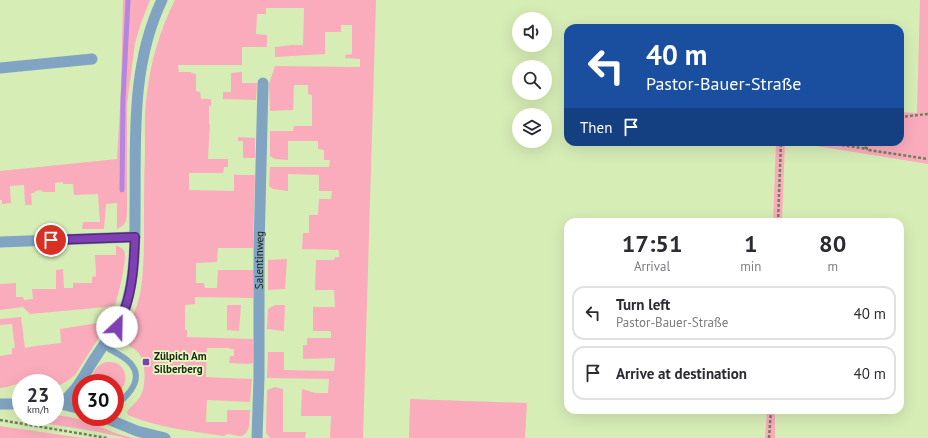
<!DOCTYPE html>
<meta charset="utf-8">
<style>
body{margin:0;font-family:"PT Sans",sans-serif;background:#f2f2f3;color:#2b2b33;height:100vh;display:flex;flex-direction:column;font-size:15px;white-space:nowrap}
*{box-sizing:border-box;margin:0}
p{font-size:13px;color:#7c7c81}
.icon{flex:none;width:22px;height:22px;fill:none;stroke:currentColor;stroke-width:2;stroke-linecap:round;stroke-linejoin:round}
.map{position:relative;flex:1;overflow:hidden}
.panel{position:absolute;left:564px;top:218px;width:340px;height:196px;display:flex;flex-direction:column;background:#fff;border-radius:12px;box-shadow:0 4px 16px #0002}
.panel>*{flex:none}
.top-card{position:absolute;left:564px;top:24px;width:340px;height:122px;border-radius:12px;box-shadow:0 4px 16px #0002;background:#1a4fa0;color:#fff;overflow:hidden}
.fabs{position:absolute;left:512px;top:12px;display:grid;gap:8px}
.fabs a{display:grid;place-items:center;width:40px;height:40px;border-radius:50%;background:#fff;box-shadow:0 4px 16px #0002;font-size:20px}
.speed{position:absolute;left:12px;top:374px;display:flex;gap:8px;font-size:20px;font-weight:700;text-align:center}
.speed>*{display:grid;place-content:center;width:52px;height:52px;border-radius:50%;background:#fff;box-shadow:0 4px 16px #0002;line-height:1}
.speed small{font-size:10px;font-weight:400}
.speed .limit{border:6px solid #d22;background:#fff;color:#111}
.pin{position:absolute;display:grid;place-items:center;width:34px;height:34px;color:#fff;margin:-17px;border:2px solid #fff;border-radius:50%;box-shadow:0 1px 4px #0007}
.me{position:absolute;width:44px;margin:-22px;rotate:24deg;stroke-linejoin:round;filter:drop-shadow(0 0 3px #0008)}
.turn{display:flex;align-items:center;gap:14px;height:84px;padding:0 16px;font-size:18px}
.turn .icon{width:52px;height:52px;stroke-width:2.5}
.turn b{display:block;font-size:28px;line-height:34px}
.then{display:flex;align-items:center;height:38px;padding:0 16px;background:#0003;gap:8px;font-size:15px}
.eta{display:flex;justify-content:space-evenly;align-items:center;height:68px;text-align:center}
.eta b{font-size:24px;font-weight:700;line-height:28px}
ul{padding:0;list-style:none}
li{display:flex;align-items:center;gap:12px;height:54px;margin:0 8px 6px;padding:0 8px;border:2px solid #e1e1e2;border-radius:12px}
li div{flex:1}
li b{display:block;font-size:15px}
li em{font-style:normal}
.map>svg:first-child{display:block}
.green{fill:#faacbc}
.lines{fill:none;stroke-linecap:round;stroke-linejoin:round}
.stream{stroke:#b387e0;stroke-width:5}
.path{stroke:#72805c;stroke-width:2.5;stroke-dasharray:3 2;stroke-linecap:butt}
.service{stroke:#81a4c3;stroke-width:6}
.minor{stroke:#81a4c3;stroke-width:11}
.tertiary{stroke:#81a4c3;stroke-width:11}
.route-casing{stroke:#532a76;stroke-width:10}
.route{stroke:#8040b5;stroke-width:7}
.poi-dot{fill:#8040b5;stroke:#e4fac3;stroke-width:1.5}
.labels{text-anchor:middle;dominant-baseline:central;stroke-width:3.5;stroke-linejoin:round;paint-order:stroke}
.street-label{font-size:11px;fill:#1e2611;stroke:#e4fac3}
.poi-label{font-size:11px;font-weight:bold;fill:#1e2611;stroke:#e4fac3;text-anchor:start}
</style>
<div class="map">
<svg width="928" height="438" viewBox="0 0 928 438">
<rect width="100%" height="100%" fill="#d7edb6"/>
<path class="green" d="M123,0H150L141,23L135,43L127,104V214C126,223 125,225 117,229V203L106,204L104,229H82L83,222H100L98,194L74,195L73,184H63V182L55,183V192H43L41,190L36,191L34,193H31L32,205H25L24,185L10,186L11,203L2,204V200H0V171L117,159L121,90Z
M175,0H376L363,438H330L331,416H301L302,389L315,393H328L329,379L267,378L268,352H284V370L334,371L335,358L303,359V345H307V338H331V331H313V307H335L334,290H315L316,260H334L335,257H339V250L302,249L303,233H309V215H318L319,199H331L332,191H319V175L288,174V191L273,189L269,186L270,167H329L330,160H324V150L318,149V141H288V160L275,159L270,156V131H293L294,126H312V95L308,94V85H294L293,110L270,111L269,84L275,66L360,67V59L345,58L346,55L352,54V25H341V32H325V54L275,57V47L292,45H303L304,8H266V14H257L256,34L267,35V47H242V65H178L179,72H191V73L196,74V91L200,92L201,99H211V106H209V124H210L209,140L208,159H228V167H224L223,173H189V190L234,191V174L238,175H255L253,248H218L217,262L196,263V283H204L205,288H217L218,270H254L253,298L195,297V304L185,305V330H187V337L253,339V363L248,364L229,363L230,356H234V349H230L229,348H207L206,377L252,379L250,402L207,400L206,422H227V410H250C249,418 252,435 240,436C236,436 231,434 227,434L224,436C191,431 158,428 128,415L127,412C131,406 137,402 141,395C146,385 146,365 140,355C136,349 128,345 122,342C129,327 136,311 140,294C144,274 144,247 144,227C144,203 144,178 145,154C145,133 144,113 147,93C151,60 160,30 175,0Z
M920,0H928V164L792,142H900V112L917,113Z
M242,72V83H257L256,100L223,99V92H231V73Z
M238,137L255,138V158H243V141H238Z
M776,142H785L782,222H773Z
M116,245C119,247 123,248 124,251C128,257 118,297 115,305L106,307L30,314L23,307L0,310V284L16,283V297H23L24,300L33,299L32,289H56V270L63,269L64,288H73V283H92V277L96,276L95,255H116Z
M287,259L285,289L268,290V260Z
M227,305H241L239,331L227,330Z
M275,305H285L284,331L267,329L268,309Z
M21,317L25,348L35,346L61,343L60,329L98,323L105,328L75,375L67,381L55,388V383H21V393H16L17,384L7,387L0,388V356L12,354V348H15L12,324L0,325V319Z
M106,362C110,362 114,362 118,364C126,369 128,381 122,388C121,390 117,392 115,394V383H91C92,373 96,365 106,362Z
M275,387L283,389V432H306L305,438H270L266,433L267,390Z
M410,399L527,403L525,438H409Z
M767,410H775V438H765Z
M20,415L21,417H55V415L70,417L87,421L115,433L133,438H125L99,432L18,419Z
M0,426L6,427L83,438H0Z"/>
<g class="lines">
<path class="stream" d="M122,190L123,100L128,0"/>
<path class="path" d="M900,117L928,114
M822,142L868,149
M863,142L865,147L869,150L928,159
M778,222L781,142
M0,420L107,438
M769,438L771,410"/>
<path class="service" d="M103,345C110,350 121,355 127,360C147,377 129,395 115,406"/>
<g class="minor">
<path d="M0,68L92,59"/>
<path d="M0,242L135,237"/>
<path d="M61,404C66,399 71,394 76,388C84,378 89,366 97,355C107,339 119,326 125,308C135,278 135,246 135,215C136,142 130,67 162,0"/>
<path id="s1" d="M257,438L259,377V249L263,83"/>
</g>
<path class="tertiary" d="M0,404H21
M55,404H61L81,409
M103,417L137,431L165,438"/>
</g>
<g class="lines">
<g class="route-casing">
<path id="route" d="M51,240L135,237C134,261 133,286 125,309C123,315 119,321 117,327"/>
</g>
<use href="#route" class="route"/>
</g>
<rect class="poi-dot" x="142" y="358" width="8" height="8" rx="2"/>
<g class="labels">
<g class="street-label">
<text stroke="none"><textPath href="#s1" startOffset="178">Salentinweg</textPath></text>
</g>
<g class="poi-label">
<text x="154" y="356">Zülpich Am<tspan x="154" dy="13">Silberberg</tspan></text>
</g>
</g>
</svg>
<div class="fabs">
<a><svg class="icon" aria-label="sound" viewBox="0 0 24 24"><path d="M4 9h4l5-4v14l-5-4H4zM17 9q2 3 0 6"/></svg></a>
<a><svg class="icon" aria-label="search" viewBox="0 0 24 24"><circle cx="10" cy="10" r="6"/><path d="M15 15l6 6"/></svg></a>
<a><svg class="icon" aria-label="layers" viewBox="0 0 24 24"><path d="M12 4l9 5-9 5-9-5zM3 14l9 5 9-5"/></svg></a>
</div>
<div class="speed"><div>23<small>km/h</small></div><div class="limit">30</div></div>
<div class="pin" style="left:51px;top:240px;background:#d93025"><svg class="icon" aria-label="arrive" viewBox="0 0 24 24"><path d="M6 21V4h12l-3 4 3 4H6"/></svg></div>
<svg class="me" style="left:117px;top:327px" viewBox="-20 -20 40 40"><circle r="19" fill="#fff"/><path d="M0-13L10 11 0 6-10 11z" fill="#8040b5"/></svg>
<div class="top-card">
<div class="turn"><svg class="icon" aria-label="left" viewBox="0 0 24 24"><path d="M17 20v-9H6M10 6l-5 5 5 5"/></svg><div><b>40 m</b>Pastor-Bauer-Straße</div></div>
<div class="then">Then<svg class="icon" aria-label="arrive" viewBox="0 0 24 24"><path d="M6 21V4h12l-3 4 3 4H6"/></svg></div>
</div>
<section class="panel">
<div class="eta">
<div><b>17:51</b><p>Arrival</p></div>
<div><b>1</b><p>min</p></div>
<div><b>80</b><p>m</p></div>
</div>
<ul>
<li><svg class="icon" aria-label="left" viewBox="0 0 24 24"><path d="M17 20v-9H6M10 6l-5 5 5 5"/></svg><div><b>Turn left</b><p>Pastor-Bauer-Straße</p></div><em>40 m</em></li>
<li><svg class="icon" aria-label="arrive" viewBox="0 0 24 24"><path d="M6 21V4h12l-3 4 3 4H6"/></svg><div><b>Arrive at destination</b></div><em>40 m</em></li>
</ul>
</section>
</div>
